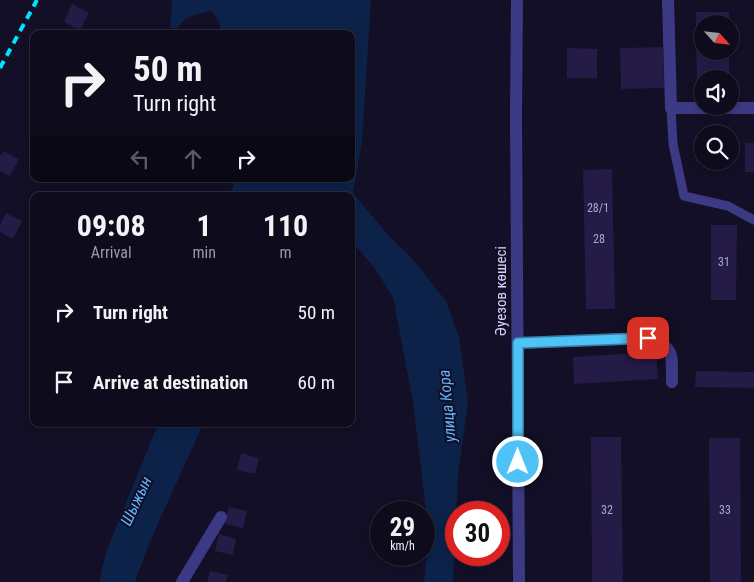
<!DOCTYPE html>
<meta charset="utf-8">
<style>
body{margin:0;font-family:"Roboto Condensed",sans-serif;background:#1c1929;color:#f1f3f6;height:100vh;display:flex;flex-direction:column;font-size:19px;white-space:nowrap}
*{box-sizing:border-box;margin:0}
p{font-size:16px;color:#9b9ba3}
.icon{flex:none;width:28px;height:28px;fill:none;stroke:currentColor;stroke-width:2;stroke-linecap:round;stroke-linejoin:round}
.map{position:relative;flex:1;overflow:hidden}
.sheet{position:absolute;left:30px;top:192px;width:325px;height:235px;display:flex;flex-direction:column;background:#0e0b1c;border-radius:10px;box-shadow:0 2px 8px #0003,0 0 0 1px #2e2b3b}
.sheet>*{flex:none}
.top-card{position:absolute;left:30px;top:30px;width:325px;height:152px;border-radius:10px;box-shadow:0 2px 8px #0003,0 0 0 1px #2e2b3b;background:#0e0b1c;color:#f1f3f6;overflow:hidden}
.needle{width:32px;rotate:117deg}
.fabs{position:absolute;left:694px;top:15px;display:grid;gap:10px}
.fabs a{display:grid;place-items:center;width:45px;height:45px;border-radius:50%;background:#0e0b1c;box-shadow:0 2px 8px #0003,0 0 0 1px #2e2b3b;font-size:25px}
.speed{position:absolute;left:370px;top:501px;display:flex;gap:10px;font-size:25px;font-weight:700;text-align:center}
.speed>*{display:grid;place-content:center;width:65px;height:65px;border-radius:50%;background:#0e0b1c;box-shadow:0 2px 8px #0003,0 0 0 1px #2e2b3b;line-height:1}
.speed small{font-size:12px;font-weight:400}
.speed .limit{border:8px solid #d22;background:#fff;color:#111}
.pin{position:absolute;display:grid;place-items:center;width:42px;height:42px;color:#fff;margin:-21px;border-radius:10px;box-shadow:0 2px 8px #0006}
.me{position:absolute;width:55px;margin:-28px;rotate:0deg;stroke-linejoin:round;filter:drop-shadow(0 0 4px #0008)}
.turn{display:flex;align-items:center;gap:18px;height:105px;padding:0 20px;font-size:22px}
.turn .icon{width:65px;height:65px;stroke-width:2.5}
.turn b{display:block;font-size:35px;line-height:42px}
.lanes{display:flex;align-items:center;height:48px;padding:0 20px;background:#0003;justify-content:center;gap:25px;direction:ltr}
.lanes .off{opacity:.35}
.eta{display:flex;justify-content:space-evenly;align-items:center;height:85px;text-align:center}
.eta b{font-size:30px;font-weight:700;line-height:35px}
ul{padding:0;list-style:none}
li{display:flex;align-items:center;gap:15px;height:70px;padding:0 20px}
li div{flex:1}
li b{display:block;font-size:19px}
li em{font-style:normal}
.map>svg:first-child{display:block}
.water{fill:#0c2248}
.building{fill:#241b47}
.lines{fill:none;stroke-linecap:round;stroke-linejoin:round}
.lane{stroke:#3d3a85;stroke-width:9}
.street{stroke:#3d3a85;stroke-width:12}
.rail{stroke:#00e5ff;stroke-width:4;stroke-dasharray:8 6;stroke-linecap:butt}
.route-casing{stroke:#337fa1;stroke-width:12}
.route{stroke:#4fc3f7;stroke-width:9}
.labels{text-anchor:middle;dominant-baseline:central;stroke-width:4;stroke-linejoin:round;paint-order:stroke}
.number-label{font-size:12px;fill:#aca6d1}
.street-label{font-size:15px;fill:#d9d4ff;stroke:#130f26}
.water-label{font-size:16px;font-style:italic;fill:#62b6ff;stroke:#130f26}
</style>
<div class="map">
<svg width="754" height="582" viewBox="0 0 754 582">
<rect width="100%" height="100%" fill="#130f26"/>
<path class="water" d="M172,0H371L362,143L353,193L388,235L411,257L446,301L459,337L468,402L458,475L453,582H424L429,535L413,402L393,297L373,266L351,241V196H223L232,190L235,179H351V34H221L219,22L211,11C198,14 184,16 178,28H170Z
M158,424H203L148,546L135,582H99L106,552Z"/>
<path class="building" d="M72,4L89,13L80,30L64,22Z
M696,12H729V24H702V51H729V79H702V88H697Z
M663,47L664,88L621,89L620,48Z
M567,48L597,49V78H567Z
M745,143H754V172H745Z
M3,151L19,159L10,176L0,171V156Z
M612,169L615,309H586L583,170Z
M6,213L22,221L13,239L0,232V225Z
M711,225H737L736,300H711Z
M656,352L658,379L574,384L573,357Z
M696,371L754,372V388L695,387Z
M591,437H621L623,582H592Z
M709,438H740L741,582H710Z
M241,453L259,458L255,474L237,470Z
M229,507L247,511L243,528L225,524Z
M219,534L236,539L233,555L215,551Z
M210,571L228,575L226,582H207Z"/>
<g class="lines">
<path class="lane" d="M671,108L673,144L684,196L728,206L754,220"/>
<path class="street" d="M517,0L516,115L519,582
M668,0L671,108H754
M518,343L648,338C677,349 671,354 672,382
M182,582L221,517"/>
<path class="rail" d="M0,68L37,0"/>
</g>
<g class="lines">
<g class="route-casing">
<path id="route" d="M518,462V343L648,338"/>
</g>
<use href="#route" class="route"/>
</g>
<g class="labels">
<g class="number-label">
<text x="598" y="208">28/1</text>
<text x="599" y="239">28</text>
<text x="724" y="262">31</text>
<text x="607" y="510">32</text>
<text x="725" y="510">33</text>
</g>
<g class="street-label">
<text transform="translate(501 291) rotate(-90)">Әуезов көшесі</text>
</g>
<g class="water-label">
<text transform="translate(447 406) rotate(-95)">улица Кора</text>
<text transform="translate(136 501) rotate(-65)">Шыжын</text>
</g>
</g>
</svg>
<div class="fabs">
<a><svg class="needle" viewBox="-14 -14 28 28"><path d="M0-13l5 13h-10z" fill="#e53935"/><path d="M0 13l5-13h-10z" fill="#9b9ba3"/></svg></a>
<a><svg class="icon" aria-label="sound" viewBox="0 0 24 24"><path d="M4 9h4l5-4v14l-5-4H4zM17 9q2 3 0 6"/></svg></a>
<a><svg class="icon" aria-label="search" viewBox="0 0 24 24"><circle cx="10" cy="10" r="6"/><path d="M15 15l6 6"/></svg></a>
</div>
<div class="speed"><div>29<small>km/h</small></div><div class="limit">30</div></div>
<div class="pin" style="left:648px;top:338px;background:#d93025"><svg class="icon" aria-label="arrive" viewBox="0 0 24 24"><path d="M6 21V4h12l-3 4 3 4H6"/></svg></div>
<svg class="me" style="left:518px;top:462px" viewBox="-20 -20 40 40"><circle r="17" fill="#4fc3f7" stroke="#fff" stroke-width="3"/><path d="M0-11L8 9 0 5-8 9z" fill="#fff"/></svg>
<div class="top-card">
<div class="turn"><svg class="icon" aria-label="right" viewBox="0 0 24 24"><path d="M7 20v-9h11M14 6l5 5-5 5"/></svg><div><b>50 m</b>Turn right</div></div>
<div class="lanes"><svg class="icon off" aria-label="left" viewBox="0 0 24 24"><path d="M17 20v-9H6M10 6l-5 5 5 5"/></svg><svg class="icon off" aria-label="ahead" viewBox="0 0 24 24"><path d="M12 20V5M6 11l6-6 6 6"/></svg><svg class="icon" aria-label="right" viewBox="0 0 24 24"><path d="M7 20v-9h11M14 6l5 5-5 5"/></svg></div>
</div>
<section class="sheet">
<div class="eta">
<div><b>09:08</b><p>Arrival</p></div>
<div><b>1</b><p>min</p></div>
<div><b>110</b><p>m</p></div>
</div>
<ul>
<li><svg class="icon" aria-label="right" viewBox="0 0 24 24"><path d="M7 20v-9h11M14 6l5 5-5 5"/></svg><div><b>Turn right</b></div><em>50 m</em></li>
<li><svg class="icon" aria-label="arrive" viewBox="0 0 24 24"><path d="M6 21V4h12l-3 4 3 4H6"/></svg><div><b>Arrive at destination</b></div><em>60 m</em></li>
</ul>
</section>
</div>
